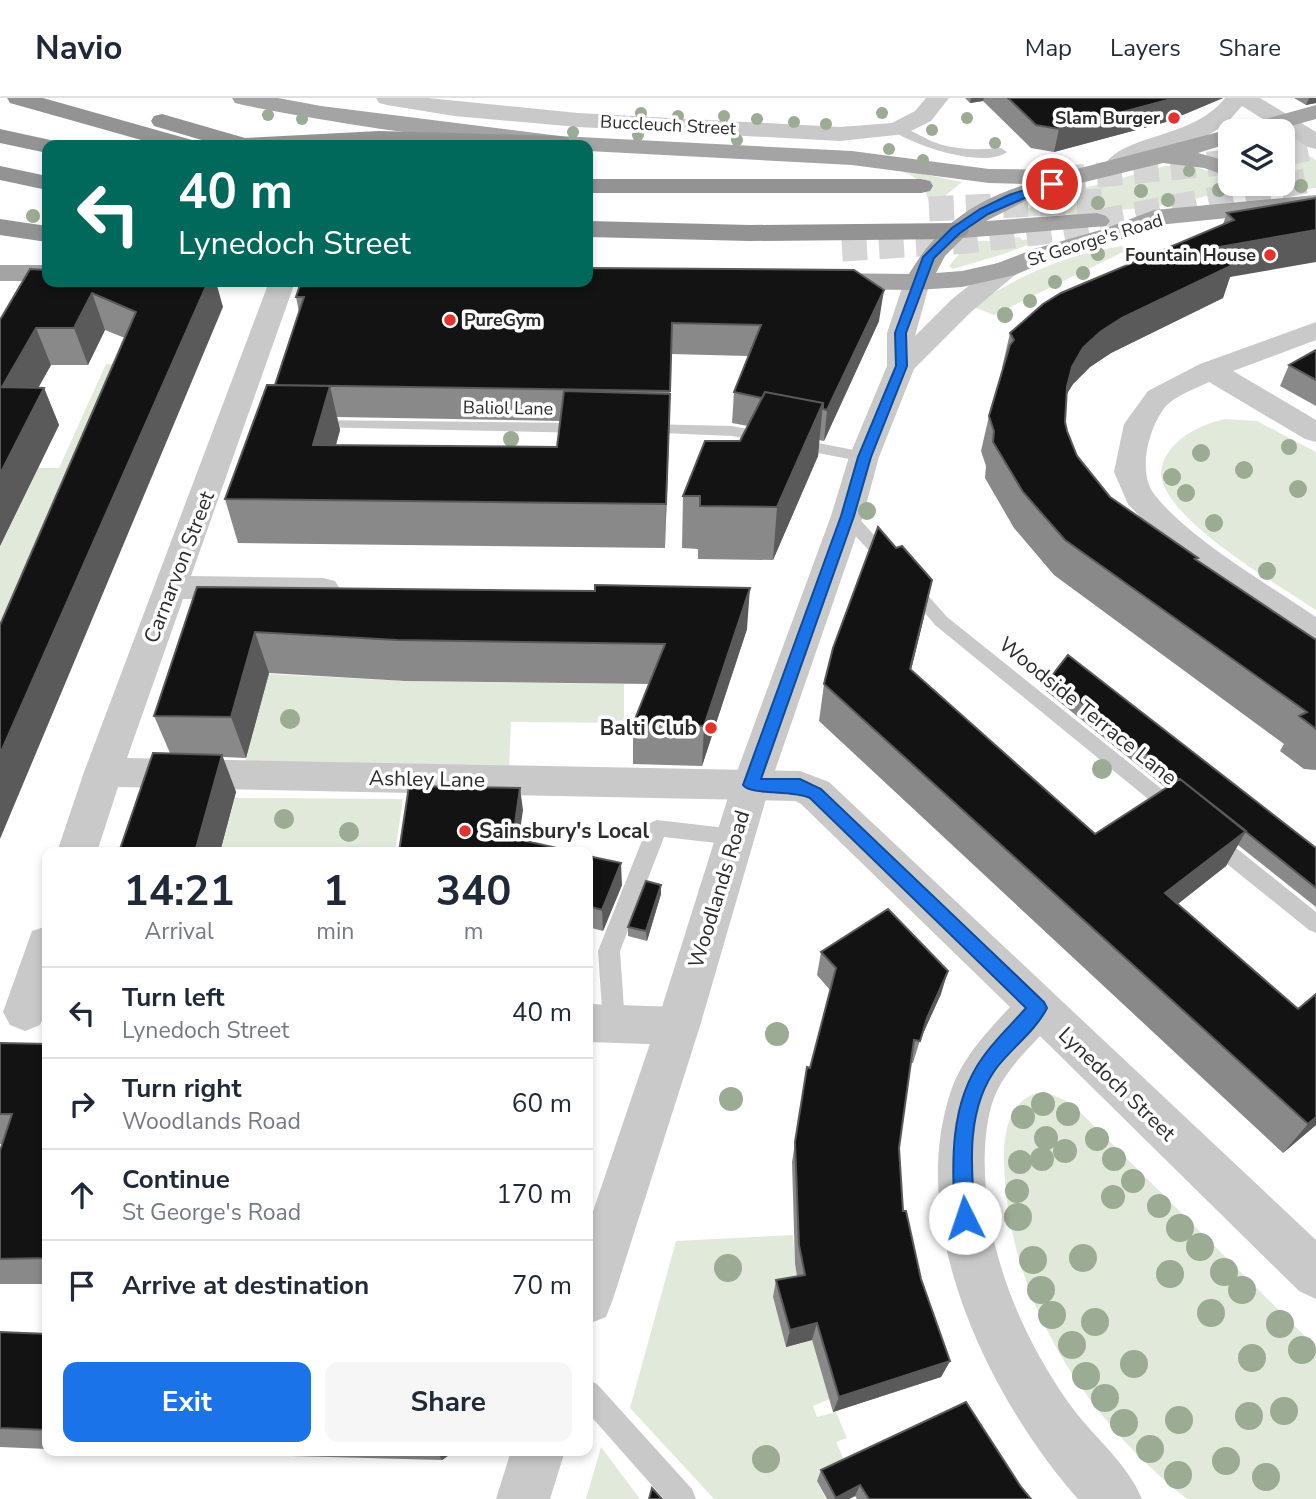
<!DOCTYPE html>
<style>
body{margin:0;font-family:"Nunito Sans",sans-serif;background:#f6f6f7;color:#1f2937;height:100vh;display:flex;flex-direction:column;font-size:26px;white-space:nowrap}
*{box-sizing:border-box;margin:0}
p{font-size:23px;color:#747a83}
.icon{flex:none;width:38px;height:38px;fill:none;stroke:currentColor;stroke-width:2;stroke-linecap:round;stroke-linejoin:round}
.map{position:relative;flex:1;overflow:hidden}
.side{position:absolute;left:42px;top:749px;width:551px;height:609px;display:flex;flex-direction:column;background:#fff;border-radius:14px;box-shadow:0 4px 10px #0003}
.side>*{flex:none}
.guide{position:absolute;left:42px;top:42px;width:551px;height:147px;border-radius:14px;box-shadow:0 4px 10px #0003;background:#00695c;color:#fff;overflow:hidden}
.tools{position:absolute;left:1218px;top:21px;display:grid;gap:14px}
.tools a{display:grid;place-items:center;width:77px;height:77px;border-radius:14px;background:#fff;box-shadow:0 4px 10px #0003;font-size:35px}
.pin{position:absolute;display:grid;place-items:center;width:60px;height:60px;color:#fff;margin:-30px;border:4px solid #fff;border-radius:50%;box-shadow:0 2px 7px #0007}
.me{position:absolute;width:77px;margin:-38px;rotate:356deg;stroke-linejoin:round;filter:drop-shadow(0 0 5px #0008)}
.turn{display:flex;align-items:center;gap:24px;height:147px;padding:0 21px;font-size:32px}
.turn .icon{width:91px;height:91px;stroke-width:2.5}
.turn b{display:block;font-size:49px;line-height:60px}
.eta{display:flex;justify-content:space-evenly;align-items:center;height:119px;text-align:center}
.eta b{font-size:42px;font-weight:700;line-height:49px}
.action{display:flex;gap:14px;margin-top:auto;padding:14px 21px}
.action a{flex:1;height:80px;border-radius:14px;background:#1a73e8;color:#fff;font-size:28px;font-weight:700;line-height:80px;text-align:center}
.action a+a{background:#f6f6f7;color:#1f2937}
ul{padding:0;list-style:none}
li{display:flex;align-items:center;gap:21px;height:91px;padding:0 21px;border-top:2px solid #e0e1e3}
li div{flex:1}
li b{display:block;font-size:26px}
li em{font-style:normal}
header{display:flex;align-items:center;gap:42px;box-sizing:border-box;height:98px;padding:0 35px;background:#fff;border-bottom:2px solid #e0e1e3}
header strong{font-size:33px}
nav{display:flex;gap:38px;margin-inline-start:auto;font-size:24px}
.map>svg:first-child{display:block}
.green{fill:#e1eada}
.lines{fill:none;stroke-linecap:round;stroke-linejoin:round}
.motorway-tunnel{stroke:#d5d5d5;stroke-width:25;stroke-dasharray:25 12;stroke-linecap:butt}
.service{fill:#c9c9c9;fill-rule:evenodd}
.minor{fill:#c9c9c9;fill-rule:evenodd}
.tertiary{fill:#c9c9c9;fill-rule:evenodd}
.primary{fill:#a4a4a4;fill-rule:evenodd}
.motorway{fill:#939393;fill-rule:evenodd}
.tree{fill:#9cab93}
.wall{fill:#898989;fill-rule:evenodd}
.shaded-wall{fill:#5a5a5a}
.building{fill:#131313;stroke:#5a5a5a;stroke-width:2}
.route{fill:#1a73e8;stroke:#114b97;stroke-width:2}
.poi-dot{fill:#e4322e;stroke:#fff;stroke-width:2.5}
.labels{text-anchor:middle;dominant-baseline:central;stroke-width:7;stroke-linejoin:round;paint-order:stroke}
.far-poi-label{font-size:18px;font-weight:bold;fill:#2c2c2c;stroke:#fff;text-anchor:end}
.far-street-label{font-size:18px;fill:#2c2c2c;stroke:#fff}
.street-label{font-size:21px;fill:#2c2c2c;stroke:#fff}
.poi-label{font-size:21px;font-weight:bold;fill:#2c2c2c;stroke:#fff;text-anchor:end}
</style>
<header>
<strong>Navio</strong>
<nav><a>Map</a><a>Layers</a><a>Share</a></nav>
</header>
<div class="map">
<svg width="1316" height="1401" viewBox="0 0 1316 1401">
<rect width="100%" height="100%" fill="#fff"/>
<path class="green" d="M1283,42L1316,62V90L1260,96L1255,94V86H1283Z
M1165,68C1185,67 1206,68 1221,81L1223,89C1207,110 1054,117 1020,119L1017,115L1063,96Z
M904,72L962,84L933,108L930,107C925,91 921,80 903,74Z
M1032,138L1042,141L1007,155L953,171L949,168L970,143H1002L1001,141L1020,139L1022,142L1033,141Z
M1122,148L1127,152L994,217L973,209C1018,177 1068,156 1122,148Z
M106,266H142L0,589V449L38,370H59Z
M1225,321L1257,323L1316,354V512C1277,486 1174,427 1162,382C1159,372 1164,360 1170,352C1183,335 1204,326 1225,321Z
M268,576L405,583L624,586V625L511,624L509,671L244,668Z
M235,700L403,701L395,754H220Z
M1037,995C1053,995 1066,1001 1078,1012L1316,1249V1401H1187C1083,1318 1006,1198 1004,1061C1004,1035 1008,1004 1037,995Z
M793,1137L795,1166L801,1195L773,1200L786,1248L803,1245L809,1232L830,1301L813,1308L817,1319L836,1314L847,1340L836,1344L847,1368L817,1383L826,1401H714L630,1310L676,1143Z
M601,1349L640,1401H586Z"/>
<g class="lines">
<path class="motorway-tunnel" d="M1283,56L1316,49
M1060,81L1230,64
M929,111L1102,103
M842,151L968,143L1052,133L1316,81"/>
<path class="service" d="M893,29C907,27 925,42 939,46C959,52 980,52 1001,50L1007,54C983,71 916,48 893,33Z
M315,322L586,325L593,330L586,335L310,329L308,326L310,323Z
M644,326L732,328L864,354L872,359L864,364L732,338L639,334L637,331L639,328Z
M847,413L853,414L895,460L897,464L895,468H883L841,422L839,418Z
M911,483L917,485L947,519L1183,708L1186,713L1183,718L1176,721L1169,718L935,527L903,489Z
M657,722L734,731L741,733L744,739L741,745L734,747L664,739L620,853L625,926L622,933L614,936L606,933L603,926L598,853L647,730L650,725Z
M1213,735L1220,737L1316,814V835L1309,832L1206,749L1203,743L1206,737Z
M588,1282L597,1286L692,1391L696,1401H664L588,1315Z"/>
<path class="minor" d="M376,0H428L578,15L840,29L892,25L915,13L926,0H949L931,23L905,36L840,43L578,29L454,18L387,7L379,5Z
M269,184H295L191,478L323,480L335,483L340,491L335,499L323,502L183,501L127,660L800,673L829,684L1316,1142V1201L1299,1193L1040,938C1024,955 1007,972 997,993C989,1009 986,1031 985,1050C981,1141 1017,1231 1068,1304C1091,1337 1127,1364 1142,1401H1078C990,1301 906,1131 950,996C961,961 986,935 1010,909L801,706L795,703L118,689L97,754H57L84,674Z
M1316,224V242L1233,273L1316,322V344L1305,341L1209,284C1197,290 1177,297 1167,307C1149,327 1137,373 1154,396C1189,441 1268,486 1316,519V548L1304,545L1168,448L1128,406L1114,374L1124,326L1148,293L1200,266Z
M47,828V912L40,927L25,933L10,927L3,914L32,833Z
M588,906L678,909L693,914L700,928L693,942L678,947L588,944Z"/>
<path class="tertiary" d="M1225,0H1260L1316,34V51L1308,49L1242,8L1226,26L1205,39L1151,57L1125,71H1109L1105,66C1127,35 1193,41 1225,0Z
M1006,163L1015,165L1019,171L1015,177L971,214L914,271L879,359L863,418L770,687L700,928L613,1201L606,1219L588,1226V1128L656,928L732,687L831,418L849,359L887,268V235L904,184L908,178L917,176L926,178L930,184L915,238L951,202L997,165Z
M511,1353H565L550,1401H496Z"/>
<path class="primary" d="M232,0H278L321,8L560,38L852,53L989,71L1073,72L1230,31L1237,33L1240,28L1316,7V21L1273,33H1230V45L1198,55L1230,64V79L1204,70L1163,65L1064,89L1029,101L986,123L1097,115L1106,118L1110,123L1106,128L963,140L945,158L936,175L962,173L998,165L1034,151L1104,131L1154,112L1316,97V111L1158,127L1122,141L1052,161L1015,177L962,189L917,192L818,191L809,189L805,183L809,177L818,175L909,176C937,128 974,103 1027,86L989,85L852,67L588,53V47C473,47 356,29 243,7L235,5Z
M0,167H47V183H0Z"/>
<path class="motorway" d="M7,0H43L192,42L196,47H159L10,5Z
M162,16L245,40L379,33L560,38L568,40L572,45L570,47H219L154,28L151,23L154,18Z
M0,31L55,43L58,47H47V55L0,45Z
M0,68L47,78V92L0,82Z
M588,81H921L930,83L933,88L930,93L921,95H588Z
M0,121L47,128V144L0,137Z
M588,123L750,127L956,125L965,128L969,133L965,138L956,141L750,143L588,139Z"/>
</g>
<g class="tree">
<circle cx="641" cy="15" r="6"/>
<circle cx="882" cy="15" r="6"/>
<circle cx="268" cy="17" r="6"/>
<circle cx="678" cy="18" r="6"/>
<circle cx="724" cy="18" r="6"/>
<circle cx="967" cy="20" r="6"/>
<circle cx="302" cy="21" r="6"/>
<circle cx="757" cy="21" r="6"/>
<circle cx="794" cy="24" r="6"/>
<circle cx="826" cy="26" r="6"/>
<circle cx="932" cy="32" r="6"/>
<circle cx="573" cy="34" r="6"/>
<circle cx="638" cy="37" r="6"/>
<circle cx="737" cy="42" r="6"/>
<circle cx="995" cy="45" r="6"/>
<circle cx="889" cy="51" r="6"/>
<circle cx="923" cy="62" r="6"/>
<circle cx="1189" cy="73" r="6"/>
<circle cx="1301" cy="88" r="7"/>
<circle cx="1219" cy="92" r="7"/>
<circle cx="1141" cy="93" r="7"/>
<circle cx="1168" cy="102" r="7"/>
<circle cx="1098" cy="105" r="7"/>
<circle cx="33" cy="118" r="7"/>
<circle cx="1098" cy="156" r="7"/>
<circle cx="1083" cy="175" r="7"/>
<circle cx="1055" cy="184" r="7"/>
<circle cx="1030" cy="203" r="7"/>
<circle cx="1005" cy="217" r="8"/>
<circle cx="511" cy="341" r="8"/>
<circle cx="1289" cy="349" r="8"/>
<circle cx="1201" cy="355" r="9"/>
<circle cx="1244" cy="372" r="9"/>
<circle cx="1172" cy="379" r="9"/>
<circle cx="1298" cy="391" r="9"/>
<circle cx="1186" cy="395" r="9"/>
<circle cx="867" cy="413" r="9"/>
<circle cx="1214" cy="425" r="9"/>
<circle cx="1267" cy="473" r="9"/>
<circle cx="290" cy="621" r="10"/>
<circle cx="1102" cy="671" r="10"/>
<circle cx="284" cy="721" r="10"/>
<circle cx="349" cy="734" r="10"/>
<circle cx="777" cy="936" r="12"/>
<circle cx="731" cy="1001" r="12"/>
<circle cx="1043" cy="1006" r="12"/>
<circle cx="1068" cy="1016" r="12"/>
<circle cx="1023" cy="1019" r="12"/>
<circle cx="1046" cy="1040" r="12"/>
<circle cx="1097" cy="1041" r="12"/>
<circle cx="1065" cy="1053" r="12"/>
<circle cx="1042" cy="1061" r="12"/>
<circle cx="1114" cy="1061" r="12"/>
<circle cx="1020" cy="1064" r="12"/>
<circle cx="1133" cy="1083" r="12"/>
<circle cx="1017" cy="1093" r="12"/>
<circle cx="1113" cy="1099" r="12"/>
<circle cx="1159" cy="1108" r="12"/>
<circle cx="1018" cy="1119" r="14"/>
<circle cx="1180" cy="1130" r="14"/>
<circle cx="1200" cy="1149" r="14"/>
<circle cx="1083" cy="1160" r="14"/>
<circle cx="1033" cy="1162" r="14"/>
<circle cx="728" cy="1170" r="14"/>
<circle cx="1224" cy="1174" r="14"/>
<circle cx="1170" cy="1176" r="14"/>
<circle cx="1041" cy="1192" r="14"/>
<circle cx="1242" cy="1192" r="14"/>
<circle cx="1211" cy="1215" r="14"/>
<circle cx="1052" cy="1217" r="14"/>
<circle cx="1095" cy="1224" r="14"/>
<circle cx="1280" cy="1226" r="14"/>
<circle cx="1072" cy="1247" r="14"/>
<circle cx="1302" cy="1252" r="14"/>
<circle cx="1252" cy="1260" r="14"/>
<circle cx="1134" cy="1266" r="14"/>
<circle cx="1086" cy="1278" r="14"/>
<circle cx="1105" cy="1300" r="14"/>
<circle cx="1284" cy="1313" r="14"/>
<circle cx="1249" cy="1318" r="14"/>
<circle cx="1179" cy="1322" r="14"/>
<circle cx="1124" cy="1325" r="14"/>
<circle cx="1150" cy="1351" r="14"/>
<circle cx="766" cy="1361" r="14"/>
<circle cx="1226" cy="1363" r="14"/>
<circle cx="1178" cy="1377" r="14"/>
<circle cx="1266" cy="1379" r="14"/>
</g>
<path class="wall" d="M965,0H1223L1166,24L1054,54L1031,50L983,3L970,5Z
M1294,0H1316V5L1306,7Z
M1316,100L1230,179L1223,200L1111,255L1090,269L1073,286L1066,297L1065,324L1067,333L1077,358L1110,399L1198,460L1197,463L1316,542V672L1304,671L1280,653L1284,646L1054,477L1014,430L985,380L986,368L981,353L989,318L1003,271L1002,270L1010,235L1223,126L1227,115Z
M30,171L223,209L125,240L105,232L88,267H51L38,290H44L59,327L0,448V222Z
M296,199L879,223L824,343L819,342L818,358L773,462L698,461V451L682,450L683,398L740,343L748,328L732,325L734,294L748,258L671,256L665,450L238,445L225,401L275,287L299,214ZM337,319L561,323L557,349L336,347L340,332Z
M1316,252V308L1280,288L1289,267Z
M197,489L747,531L702,668L633,666V626L649,586L405,583L269,575L246,660L223,659L236,694L220,754H119L170,655L154,618Z
M924,519L911,572L1095,736L1166,690L1046,593L1050,580L1316,750V809L1238,747L1226,768L1178,806L1298,911L1316,896V1027L1283,1055L819,623L824,586Z
M588,758L622,787L603,833L588,829Z
M661,787V796L647,843L628,838V829Z
M821,854L941,896L920,942L913,965H911L899,1050L903,1113L921,1181L950,1263L941,1279L833,1314L812,1242L786,1249L773,1199L776,1182L797,1178L795,1166L792,1064L807,969L810,970L830,892L817,877Z
M0,945L47,946V1186H0V1053L2,1046H0Z
M0,1234L47,1236V1351L0,1349Z
M96,1353H455L442,1362Z
M821,1372L1021,1389L1031,1401H857L855,1398L849,1401H827L817,1383Z"/>
<path class="shaded-wall" d="M971,0H984L983,3L970,5Z
M1175,0H1223L1166,24L1054,54L1059,31Z
M1309,0H1316V5L1306,7Z
M1316,132V164L1230,179L1223,200L1111,255L1090,269L1073,286L1062,304L1072,269L1083,250L1100,234L1208,151Z
M208,184H216L223,209L0,741V656Z
M884,192L879,223L824,343L827,312Z
M92,195L105,232L88,267L74,230Z
M36,230L51,267L18,326L2,289Z
M330,288L340,332L324,390L313,347Z
M44,290L59,327L0,448V376Z
M670,296L669,339L665,450L666,406Z
M823,305L818,358L773,462L777,409Z
M932,482L924,519L902,608L910,571Z
M750,490L747,531L702,668L704,628Z
M255,534L269,575L246,660L231,619Z
M222,657L236,694L220,754H195Z
M520,690L523,712L517,754L513,740Z
M1246,733L1226,768L1147,830L1165,795Z
M621,765L622,787L603,833L602,812Z
M661,787V796L647,843L646,833Z
M948,873L941,896L920,942L927,920Z
M589,958L592,988L588,999V961Z
M1316,1019V1027L1283,1055L1308,1026Z
M817,1225L812,1242L786,1249L790,1232Z
M950,1263L941,1279L833,1314L839,1299Z
M437,1353H455L442,1362Z
M860,1387L855,1398L849,1401H836Z"/>
<path class="building" d="M1008,0H1175L1059,31L1036,27Z
M1316,100V132L1208,151L1235,166L1122,220L1100,234L1083,250L1072,269L1067,289L1065,324L1067,333L1077,358L1110,399L1198,460L1195,461L1316,542V631L1299,618L1307,614L1065,442L1023,394L993,344L994,333L989,318L1010,247L1014,242L1010,235L1043,206L1061,195L1234,122L1227,115Z
M588,170L854,172L884,192L827,312L823,311V305L765,294L762,300L734,294L761,227L672,225L670,293L275,287L304,199H296L301,184H588Z
M30,171L47,172V184H208L0,656V527L136,214L92,195L74,230H36L2,289L44,290L0,376V222Z
M1316,252V282L1289,267Z
M267,287L330,288L313,347L557,349L564,293L670,296L666,406L225,401Z
M765,294L823,305L777,409L700,408V398H683L705,343H740Z
M878,429L896,450L902,448L932,482L910,571L1095,736L1180,681L1246,733L1165,795L1298,911L1316,896V1019L1308,1026L824,586L833,550Z
M595,487L750,490L704,628L633,626L665,546L397,542L255,534L231,619L154,618L197,489L595,493Z
M1068,557L1316,750V790L1180,681L1179,682L1050,580Z
M153,655L222,657L195,754H119Z
M409,688L520,690L513,740L574,754H399Z
M588,758L621,765L602,812L588,808Z
M646,783L661,787L646,833L628,829Z
M888,811L948,873L927,920L920,943L914,942L899,1050L903,1113H906L921,1181L950,1263L839,1299L817,1225L790,1232L776,1182L805,1177L799,1147L795,1044L807,969L810,970L836,870L821,854Z
M0,945L47,946V1160L0,1161V1053L12,1016H0Z
M0,1234L47,1236V1332L0,1330Z
M966,1304L1021,1389L1031,1401H869L860,1387L836,1400L821,1372Z
M652,1390L662,1401H649Z"/>
<path class="route" d="M1049,84L1057,86L988,116L960,135L934,160L906,235L907,268L871,359L854,418L761,681H800L821,691L1044,904L1047,910C1036,932 1013,949 998,968C965,1010 971,1070 975,1120L972,1127L965,1130L958,1127L955,1120C952,1064 949,1006 983,959C995,942 1012,926 1026,910L810,700C792,691 751,698 743,687L841,418L858,359L896,268L895,235L923,159L952,130L980,111L1009,97Z"/>
<g class="poi-dot">
<circle cx="1174" cy="20" r="7"/>
<circle cx="1270" cy="157" r="7"/>
<circle cx="450" cy="222" r="7"/>
<circle cx="711" cy="630" r="7"/>
<circle cx="465" cy="733" r="7"/>
</g>
<g class="labels">
<g class="far-poi-label">
<text x="1160" y="20">Slam Burger</text>
<text x="1256" y="157">Fountain House</text>
<text x="464" y="222" text-anchor="start">PureGym</text>
</g>
<g class="far-street-label">
<text transform="translate(668 27) rotate(3)">Buccleuch Street</text>
<text transform="translate(1095 142) rotate(-17)">St George's Road</text>
<text transform="translate(508 310) rotate(1)">Baliol Lane</text>
</g>
<g class="street-label">
<text transform="translate(179 469) rotate(-69)">Carnarvon Street</text>
<text transform="translate(1088 613) rotate(39)">Woodside Terrace Lane</text>
<text transform="translate(427 681) rotate(1)">Ashley Lane</text>
<text transform="translate(719 791) rotate(-73)">Woodlands Road</text>
<text transform="translate(1117 986) rotate(44)">Lynedoch Street</text>
</g>
<g class="poi-label">
<text x="697" y="630">Balti Club</text>
<text x="479" y="733" text-anchor="start">Sainsbury's Local</text>
</g>
</g>
</svg>
<div class="tools">
<a><svg class="icon" aria-label="layers" viewBox="0 0 24 24"><path d="M12 4l9 5-9 5-9-5zM3 14l9 5 9-5"/></svg></a>
</div>
<div class="pin" style="left:1052px;top:86px;background:#d93025"><svg class="icon" aria-label="arrive" viewBox="0 0 24 24"><path d="M6 21V4h12l-3 4 3 4H6"/></svg></div>
<svg class="me" style="left:965px;top:1120px" viewBox="-20 -20 40 40"><circle r="19" fill="#fff"/><path d="M0-13L10 11 0 6-10 11z" fill="#1a73e8"/></svg>
<div class="guide">
<div class="turn"><svg class="icon" aria-label="left" viewBox="0 0 24 24"><path d="M17 20v-9H6M10 6l-5 5 5 5"/></svg><div><b>40 m</b>Lynedoch Street</div></div>
</div>
<section class="side">
<div class="eta">
<div><b>14:21</b><p>Arrival</p></div>
<div><b>1</b><p>min</p></div>
<div><b>340</b><p>m</p></div>
</div>
<ul>
<li><svg class="icon" aria-label="left" viewBox="0 0 24 24"><path d="M17 20v-9H6M10 6l-5 5 5 5"/></svg><div><b>Turn left</b><p>Lynedoch Street</p></div><em>40 m</em></li>
<li><svg class="icon" aria-label="right" viewBox="0 0 24 24"><path d="M7 20v-9h11M14 6l5 5-5 5"/></svg><div><b>Turn right</b><p>Woodlands Road</p></div><em>60 m</em></li>
<li><svg class="icon" aria-label="ahead" viewBox="0 0 24 24"><path d="M12 20V5M6 11l6-6 6 6"/></svg><div><b>Continue</b><p>St George's Road</p></div><em>170 m</em></li>
<li><svg class="icon" aria-label="arrive" viewBox="0 0 24 24"><path d="M6 21V4h12l-3 4 3 4H6"/></svg><div><b>Arrive at destination</b></div><em>70 m</em></li>
</ul>
<div class="action"><a>Exit</a><a>Share</a></div>
</section>
</div>
